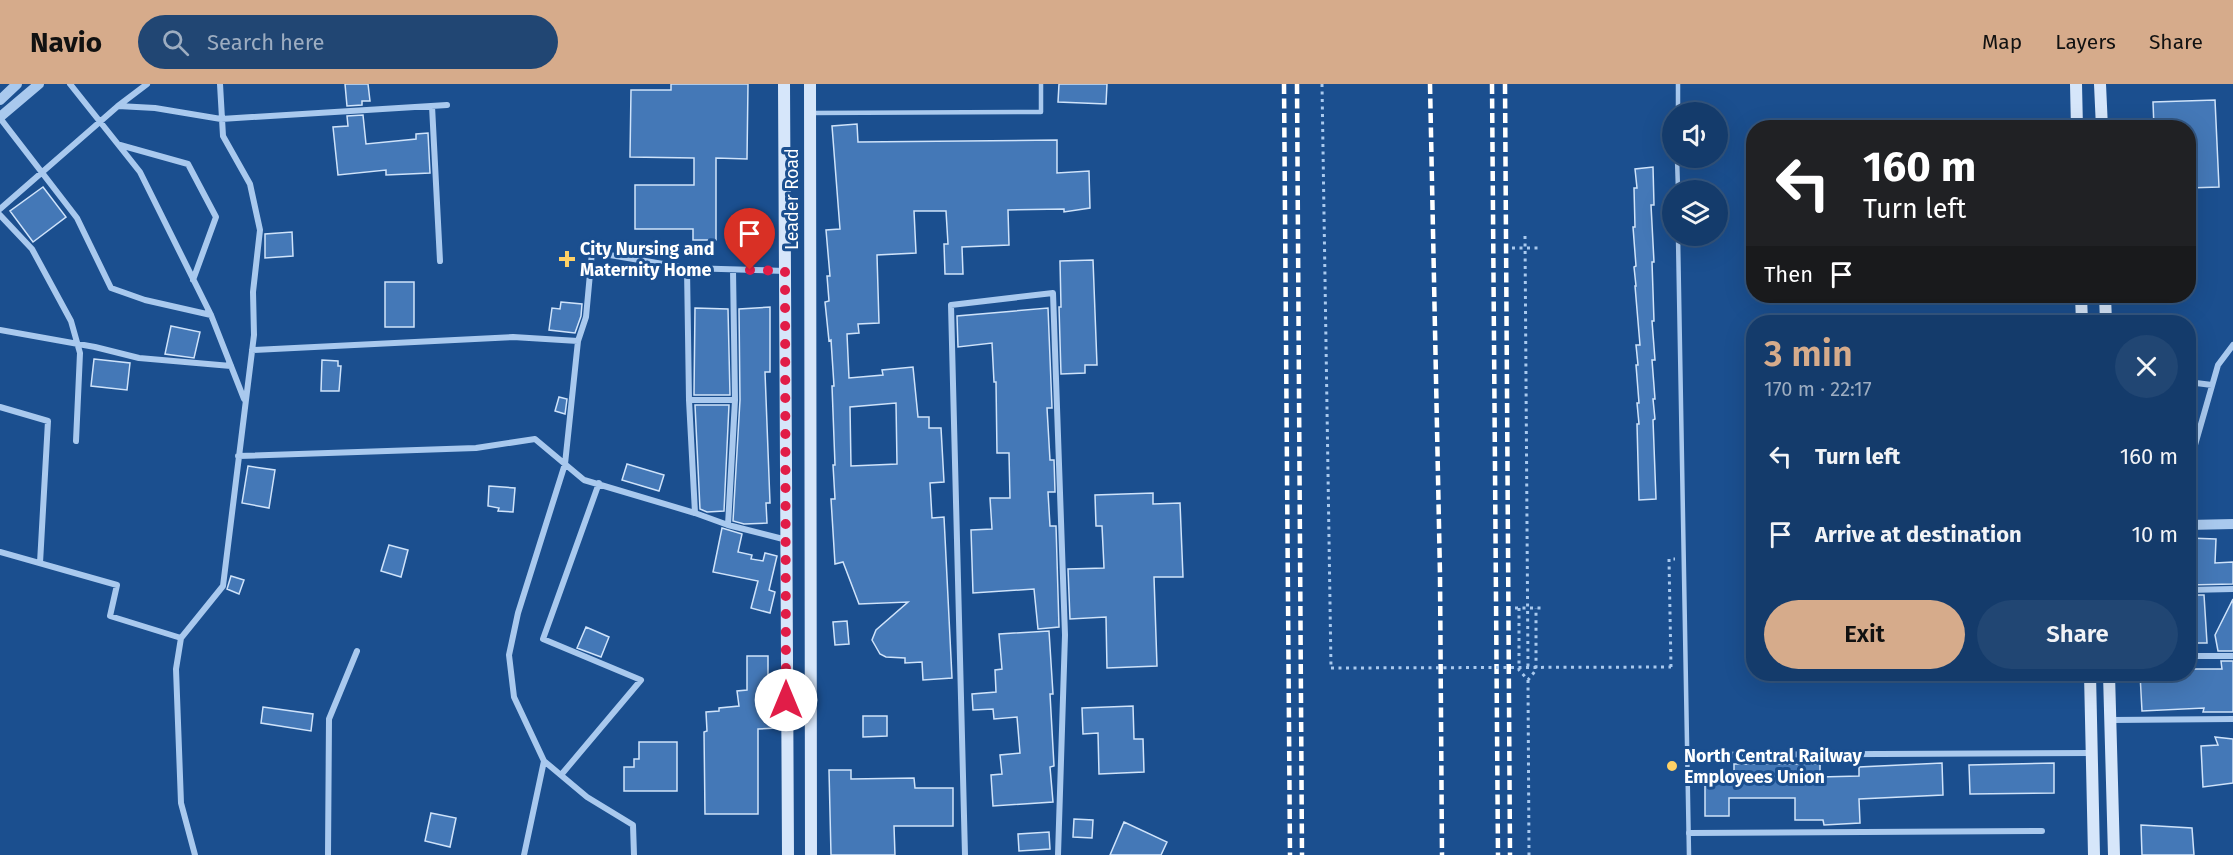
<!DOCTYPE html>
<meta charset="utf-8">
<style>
body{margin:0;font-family:"Fira Sans",sans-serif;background:#214673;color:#f1f3f6;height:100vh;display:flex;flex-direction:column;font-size:22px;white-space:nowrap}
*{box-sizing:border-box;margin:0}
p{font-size:20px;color:#9dadc1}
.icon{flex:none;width:33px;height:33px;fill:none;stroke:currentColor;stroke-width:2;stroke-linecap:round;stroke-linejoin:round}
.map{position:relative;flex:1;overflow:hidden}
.sheet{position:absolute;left:1746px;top:231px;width:450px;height:366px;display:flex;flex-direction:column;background:#143b6b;border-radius:24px;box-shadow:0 6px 24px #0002,0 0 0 2px #33557e}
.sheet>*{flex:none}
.banner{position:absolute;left:1746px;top:36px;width:450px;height:183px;border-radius:24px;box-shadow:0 6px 24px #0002,0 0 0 2px #33557e;background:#202124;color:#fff;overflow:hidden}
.fabs{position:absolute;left:1662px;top:18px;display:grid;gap:12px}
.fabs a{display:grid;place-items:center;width:66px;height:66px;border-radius:50%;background:#143b6b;box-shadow:0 6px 24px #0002,0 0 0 2px #33557e;font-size:30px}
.pin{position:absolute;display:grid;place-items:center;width:51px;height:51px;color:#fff;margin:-62px -26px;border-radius:50% 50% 50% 0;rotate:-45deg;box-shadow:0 0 6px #0007}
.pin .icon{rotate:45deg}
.me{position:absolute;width:66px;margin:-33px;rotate:0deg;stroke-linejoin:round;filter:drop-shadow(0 0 4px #0008)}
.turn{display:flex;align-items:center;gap:21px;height:126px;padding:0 18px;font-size:27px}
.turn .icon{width:78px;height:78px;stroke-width:2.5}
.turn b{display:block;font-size:42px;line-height:51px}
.then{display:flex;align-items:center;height:57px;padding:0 18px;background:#0003;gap:12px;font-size:22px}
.round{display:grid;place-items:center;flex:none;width:63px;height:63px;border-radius:32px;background:#214673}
.head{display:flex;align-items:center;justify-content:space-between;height:102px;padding:0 18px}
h1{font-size:36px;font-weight:600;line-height:45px;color:#d6ab8b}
.button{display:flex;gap:12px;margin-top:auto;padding:12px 18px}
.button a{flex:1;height:69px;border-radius:36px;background:#d6ab8b;color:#111;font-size:24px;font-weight:600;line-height:69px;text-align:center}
.button a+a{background:#214673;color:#f1f3f6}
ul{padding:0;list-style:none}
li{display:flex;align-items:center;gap:18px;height:78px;padding:0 18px}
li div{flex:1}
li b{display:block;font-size:22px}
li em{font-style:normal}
header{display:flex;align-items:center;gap:36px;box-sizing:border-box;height:84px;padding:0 30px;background:#d6ab8b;color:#111}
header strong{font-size:28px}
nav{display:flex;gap:33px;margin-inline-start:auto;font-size:21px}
.search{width:420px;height:54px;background:#214673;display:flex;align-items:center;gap:15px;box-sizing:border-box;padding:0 21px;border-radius:33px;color:#9dadc1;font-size:22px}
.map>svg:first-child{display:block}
.building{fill:#4478b7;stroke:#cfe3fa;stroke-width:1.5;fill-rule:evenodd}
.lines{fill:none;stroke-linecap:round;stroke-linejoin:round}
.path{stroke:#a9c9ee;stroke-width:3;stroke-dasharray:3 4.5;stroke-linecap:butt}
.service{stroke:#a9c9ee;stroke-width:4.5}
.minor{stroke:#a9c9ee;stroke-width:6}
.tertiary{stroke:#a9c9ee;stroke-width:10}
.secondary{stroke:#d6e6fa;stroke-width:12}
.rail{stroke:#fff;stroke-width:4.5;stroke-dasharray:10 4.5;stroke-linecap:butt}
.path-bridge{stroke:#a9c9ee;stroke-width:3;stroke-dasharray:3 4.5;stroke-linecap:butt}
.route{stroke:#e11d48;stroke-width:10;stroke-dasharray:0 18}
.poi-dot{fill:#ffd166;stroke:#1b4f8f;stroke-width:2}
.labels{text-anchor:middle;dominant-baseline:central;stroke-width:6;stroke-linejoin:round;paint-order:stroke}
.street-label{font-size:18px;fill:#fff;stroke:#1b4f8f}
.poi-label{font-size:18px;font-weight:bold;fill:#fff;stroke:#1b4f8f;text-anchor:start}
</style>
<header>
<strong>Navio</strong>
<div class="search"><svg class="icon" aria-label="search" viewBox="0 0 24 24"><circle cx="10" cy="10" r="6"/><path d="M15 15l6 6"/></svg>Search here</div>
<nav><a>Map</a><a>Layers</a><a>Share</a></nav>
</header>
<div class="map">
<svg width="2233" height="771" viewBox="0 0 2233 771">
<rect width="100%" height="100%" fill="#1b4f8f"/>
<path class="building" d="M345,0H368L370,17H362V21L347,22Z
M671,0H748L747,75L716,74V156H693V145H635V101H694V74L630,73L631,6H671Z
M1059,0H1107L1106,20L1058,18Z
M2215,16L2219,103L2188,104V44H2154L2153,18Z
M363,31L366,60L416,55V50L428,49L430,89L386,91V86L338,91L333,43L348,42L347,32Z
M857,40L858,58L1057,56V89L1089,87L1090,124L1064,128V125L1008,126L1009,161L962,163L963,190H945L944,160H948L946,127H914L916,169L877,171L879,239L858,240L859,249L847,250L849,294L883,291L882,286L913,283L918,333H929V344H941L944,398L930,399L932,434L944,433L952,594L923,596L922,578L905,579V574L886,573L880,570L872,556L876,546L908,518L859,520L843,478L835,480L831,415H835L833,381H835L832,302H834L831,256L829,257L825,218L829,217L827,192H830L826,146L840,145L832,42ZM896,319L897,380L851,382L850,323Z
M1653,83L1654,121H1651L1654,178H1652L1654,237H1652L1655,276H1652L1655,315H1653L1655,335L1653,336L1656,415L1639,416L1637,340H1639L1637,319H1639L1636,281H1638L1636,261H1640L1635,202H1636L1634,183L1636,182L1633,143H1635L1634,104H1637L1635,85Z
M43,103L66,133L33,158L10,127Z
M292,148L293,172L265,174V150Z
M1093,176L1097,281H1085V289L1061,290L1059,223H1061L1060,177Z
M385,198H414V243H385Z
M561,218L582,220L581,232L575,249L549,246L552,224L560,225Z
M770,223V288H765L770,419H766L767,439L744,440L733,437L740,316L739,225Z
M695,224L728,225L730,311H694Z
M1048,224L1052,324H1047L1050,376H1054L1055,408H1048L1050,442H1056L1059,543L1038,545L1034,505L973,509L971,446L992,445L990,414H1010L1009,369H997L996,298H994L992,259L958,263L957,232Z
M171,242L200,248L194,274L165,270Z
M94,275L130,279L127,306L91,302Z
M322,276L338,277V282H341L339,307H321Z
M559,313L567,315L565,330L555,327Z
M695,321H729L724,427L707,428L700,425Z
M627,380L664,391L659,407L622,396Z
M248,382L275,386L269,424L242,419Z
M489,402L515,404L513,428L498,427L499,424L488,422Z
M1153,409V420L1180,419L1183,493H1154L1157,582L1107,584L1106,533L1070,535L1068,485L1104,484L1102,442H1096L1095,411Z
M722,444L742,450L738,468L752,471L751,475L763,477L765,469L777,472L769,506L775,508L770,529L751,524L758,497L713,488Z
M2188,454L2216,455L2215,479L2233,478V500L2188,501Z
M389,461L408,466L401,493L381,487Z
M231,492L244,496L239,510L227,505Z
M2188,511H2204L2207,559H2188Z
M2233,515V567H2218L2215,551Z
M847,537L849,560L835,561L833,538Z
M586,543L609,553L601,573L577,564Z
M1049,547L1053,610H1050L1054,682L1050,683L1053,718L993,722L991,691L1002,690L1000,671L1020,669L1017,633L994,635L993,625L973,626L972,610L996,608L995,586L1002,585L999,550Z
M747,572H768V595L772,620L775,619L777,644L758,645V730H705L704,648L707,647L706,628L719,627V624L739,622L737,607L747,606Z
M2221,577H2233V628H2203L2204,624L2142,627L2140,590H2188V585H2222Z
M1133,622L1134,655H1143L1144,688L1099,690L1098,649L1083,650L1082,624Z
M263,623L313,630L311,647L261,639Z
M863,632H887V652L863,653Z
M2215,653L2233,655V699L2203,703L2201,662L2218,661Z
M639,658H677V707H624V683H634V675H639Z
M1942,679L1943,711L1859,715L1860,739L1824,741L1823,736H1795V714H1729V732H1705V688H1734V680H1820V693L1859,692V683Z
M2054,679V709L1970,710L1969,681Z
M829,686H851V695L914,694L915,704H953V742H894L895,771H831Z
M431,729L456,734L450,763L425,757Z
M1074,735L1093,736L1092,754L1073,753Z
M1124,738L1167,758L1161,771H1110Z
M2141,741L2192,744L2194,771H2142Z
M1049,748L1050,765L1019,767L1018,750Z"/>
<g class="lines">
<path class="path" d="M1322,0L1331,584
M1525,152L1528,584
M1512,164H1538
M1515,524H1541
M1519,524V586L1528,596L1536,586V524
M1671,583L1669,475H1675
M1528,596L1529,771"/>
<path class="service" d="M1678,28V0
M812,29L1041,28V0
M1677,74L1678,106
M1678,152L1689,771"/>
<path class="minor" d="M70,0L140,88L211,231L244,315
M118,22L155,24L221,35L447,21
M432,22L440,177
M0,34L77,134L111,204L145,216L211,231
M120,61L188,80L216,133L193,196
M0,125L118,22L147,0
M0,131L32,165L71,237L80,269L76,357
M687,184L689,316L695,429
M0,246L95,263L139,274L231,282
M252,266L513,253L578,257
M2188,298L2212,301
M689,316H735
M0,323L48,337L40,479
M238,372L476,364L535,355L584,396L695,429L728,441L787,456
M2188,375H2191L2218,281L2233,261
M728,441L735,316L733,186
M0,468L117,501L110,532L181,554
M2188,506L2233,505
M2188,572H2233
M2111,636L2233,635
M1687,671L2091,669
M561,691L641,596L543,555L599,399
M1689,749L2042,747
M195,771L181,719L176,585L181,554L223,502L254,251L253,208L260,146L250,100L223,52L220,0
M328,771L329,635L357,567
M524,771L544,677
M634,771L633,741L587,713L544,677L514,613L509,571L518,529L565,380L578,257L586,233L592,168L687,184L785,187
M965,771L951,221L1053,209L1065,551L1058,771"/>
<path class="tertiary" d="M0,16L17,0
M0,33L39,0
M2188,441L2233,440"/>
<path class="secondary" d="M784,0L788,771
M810,0L811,771
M2076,0L2077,44
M2100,0L2102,44
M2081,212L2082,238
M2105,212L2106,238
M2090,590L2094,771
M2109,590L2114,771"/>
<path class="rail" d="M1284,0L1290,771
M1297,0L1302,771
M1430,0L1440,491L1442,771
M1492,0L1498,771
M1505,0L1510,771"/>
<path class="path-bridge" d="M1331,584L1671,583"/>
</g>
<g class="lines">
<path class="route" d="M750,186L785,187L786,616"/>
</g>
<g class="poi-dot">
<path d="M564 166h6v6h6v6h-6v6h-6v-6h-6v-6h6z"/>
<circle cx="1672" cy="682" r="6"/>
</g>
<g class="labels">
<g class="street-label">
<text transform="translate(792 115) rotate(-90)">Leader Road</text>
</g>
<g class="poi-label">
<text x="580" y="165">City Nursing and<tspan x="580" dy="21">Maternity Home</tspan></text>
<text x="1684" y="672">North Central Railway<tspan x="1684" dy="21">Employees Union</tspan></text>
</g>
</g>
</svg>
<div class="fabs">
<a><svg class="icon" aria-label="sound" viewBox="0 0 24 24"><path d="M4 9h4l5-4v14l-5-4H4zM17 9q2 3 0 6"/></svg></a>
<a><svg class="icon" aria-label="layers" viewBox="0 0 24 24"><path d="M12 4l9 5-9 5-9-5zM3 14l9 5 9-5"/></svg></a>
</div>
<div class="pin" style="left:750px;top:186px;background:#d93025"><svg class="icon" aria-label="arrive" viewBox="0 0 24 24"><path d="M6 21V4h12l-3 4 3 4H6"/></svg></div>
<svg class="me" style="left:786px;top:616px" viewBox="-20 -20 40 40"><circle r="19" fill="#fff"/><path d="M0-13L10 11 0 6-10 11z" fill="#e11d48"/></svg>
<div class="banner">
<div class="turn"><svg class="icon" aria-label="left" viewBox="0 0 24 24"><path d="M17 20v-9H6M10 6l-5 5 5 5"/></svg><div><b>160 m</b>Turn left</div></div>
<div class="then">Then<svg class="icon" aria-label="arrive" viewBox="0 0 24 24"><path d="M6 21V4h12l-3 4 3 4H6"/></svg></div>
</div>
<section class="sheet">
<div class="head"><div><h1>3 min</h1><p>170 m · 22:17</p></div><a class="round"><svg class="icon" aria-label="close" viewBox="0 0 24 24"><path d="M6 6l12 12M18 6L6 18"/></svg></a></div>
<ul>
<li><svg class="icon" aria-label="left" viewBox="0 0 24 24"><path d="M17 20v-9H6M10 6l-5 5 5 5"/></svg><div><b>Turn left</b></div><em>160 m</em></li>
<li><svg class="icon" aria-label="arrive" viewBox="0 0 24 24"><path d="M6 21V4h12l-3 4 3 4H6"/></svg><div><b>Arrive at destination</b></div><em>10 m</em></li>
</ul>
<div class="button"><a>Exit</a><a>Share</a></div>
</section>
</div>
